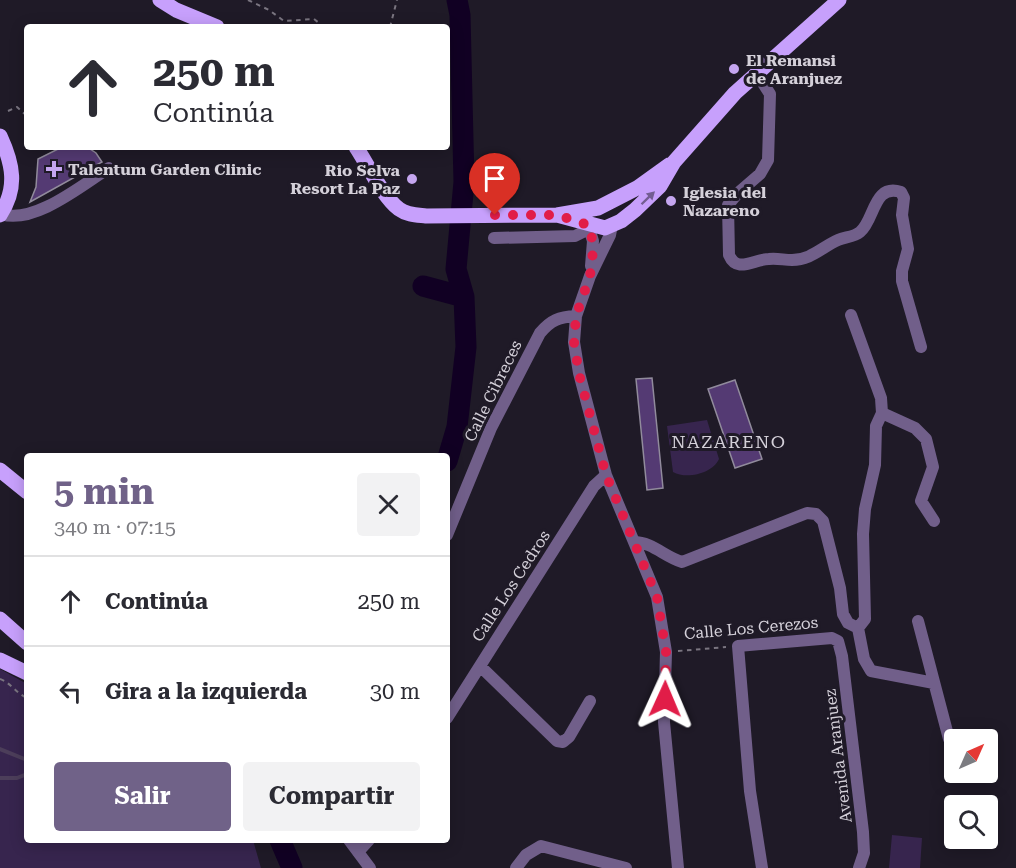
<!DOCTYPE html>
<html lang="es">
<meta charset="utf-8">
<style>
body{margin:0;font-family:"Roboto Serif",serif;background:#f2f2f3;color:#2b2b33;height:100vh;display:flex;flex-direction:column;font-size:22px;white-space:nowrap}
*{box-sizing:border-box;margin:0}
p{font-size:20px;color:#7c7c81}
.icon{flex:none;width:33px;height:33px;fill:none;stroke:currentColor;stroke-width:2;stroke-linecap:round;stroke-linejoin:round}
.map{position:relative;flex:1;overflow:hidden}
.panel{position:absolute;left:24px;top:453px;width:426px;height:390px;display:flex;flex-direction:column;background:#fff;border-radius:6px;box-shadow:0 3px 15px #0003}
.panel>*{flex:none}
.hud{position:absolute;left:24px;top:24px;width:426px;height:126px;border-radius:6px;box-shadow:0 3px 15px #0003;background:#fff;color:#2b2b33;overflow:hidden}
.needle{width:39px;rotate:45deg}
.controls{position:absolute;left:944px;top:729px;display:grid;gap:12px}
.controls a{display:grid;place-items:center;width:54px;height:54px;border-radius:6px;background:#fff;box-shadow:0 3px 15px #0003;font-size:30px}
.pin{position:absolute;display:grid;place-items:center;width:51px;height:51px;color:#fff;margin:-62px -26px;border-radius:50% 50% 50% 0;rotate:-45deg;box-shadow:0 0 6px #0007}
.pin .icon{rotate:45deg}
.me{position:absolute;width:66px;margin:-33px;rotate:1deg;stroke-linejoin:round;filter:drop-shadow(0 0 4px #0008)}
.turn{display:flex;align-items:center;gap:21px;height:126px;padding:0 30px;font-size:27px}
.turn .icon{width:78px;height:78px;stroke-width:2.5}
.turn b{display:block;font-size:42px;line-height:51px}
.round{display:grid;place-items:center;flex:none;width:63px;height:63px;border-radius:6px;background:#f2f2f3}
.head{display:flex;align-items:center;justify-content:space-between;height:102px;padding:0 30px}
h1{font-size:36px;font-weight:700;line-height:45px;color:#706288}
.action{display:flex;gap:12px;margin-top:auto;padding:12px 30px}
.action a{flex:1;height:69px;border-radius:6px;background:#706288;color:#fff;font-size:24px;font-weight:700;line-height:69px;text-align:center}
.action a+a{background:#f2f2f3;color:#2b2b33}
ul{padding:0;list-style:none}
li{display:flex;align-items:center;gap:18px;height:90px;padding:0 30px;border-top:2px solid #e1e1e2}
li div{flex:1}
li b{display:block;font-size:22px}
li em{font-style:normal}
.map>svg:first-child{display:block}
.green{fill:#37254e}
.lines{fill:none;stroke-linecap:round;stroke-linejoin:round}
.stream{stroke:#4c3e5a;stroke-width:4}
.river{stroke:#110023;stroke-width:21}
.building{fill:#543a73;stroke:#918b9c;stroke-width:1.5}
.path{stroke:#7a7580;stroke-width:2;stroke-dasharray:4.5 4.5;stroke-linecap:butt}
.minor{stroke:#715f8a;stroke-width:12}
.major{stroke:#c7a0fc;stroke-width:15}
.oneway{fill:#735d92}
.route{stroke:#e11d48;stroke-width:10;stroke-dasharray:0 18}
.poi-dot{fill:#c5a6f0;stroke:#1f1a27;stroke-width:2}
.labels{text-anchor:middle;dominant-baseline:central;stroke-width:6;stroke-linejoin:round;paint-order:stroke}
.poi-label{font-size:16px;font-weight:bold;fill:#d4d0d9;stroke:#1f1a27;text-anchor:start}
.street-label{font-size:16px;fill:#d4d0d9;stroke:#1f1a27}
.neighbourhood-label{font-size:18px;letter-spacing:1.5px;fill:#d4d0d9;stroke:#1f1a27}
</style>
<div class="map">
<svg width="1016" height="868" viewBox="0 0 1016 868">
<rect width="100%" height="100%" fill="#1f1a27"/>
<path class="green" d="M707,420L719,459C713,473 687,480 673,472L667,426Z
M0,669L27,684V840H253L261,868H0Z
M892,835L922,838L920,868H889Z"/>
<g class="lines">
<path class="stream" d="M0,749L27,760
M0,778H17L27,774"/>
<path class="river" d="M423,286L464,297
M447,461L457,427L466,347L464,297L456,269L464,182L460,15L457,0
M280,840L292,868"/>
</g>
<path class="building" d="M62,147H87L96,153L102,162L30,202L36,187L38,159Z
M652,378L663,488L647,490L636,379Z
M735,380L762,459L735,468L708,389Z"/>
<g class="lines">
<path class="path" d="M248,0L269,10L284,21L314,19L324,27
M390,27L397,0
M8,111L17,107L27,116
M61,147V148
M678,651L726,647
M0,679C11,683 16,693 27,698"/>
<path class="minor" d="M757,74L770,94L768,160L760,174L738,193L728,205L729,255C737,274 754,259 769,259C777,258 784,260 792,260C811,260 822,247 838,240C845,237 854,237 860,232C875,220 873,183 901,192L904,198L902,215L908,249L902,271V281L921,347
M1,214C34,225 82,185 109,168
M612,225L610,235L590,276L576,316L574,342L579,373L606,475L657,597L666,652L664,722L678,868
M494,238L575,236L583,232L588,225L593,241L591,266
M882,413L915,428L926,439L933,467L921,501L934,521
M447,535L491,428L540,333C551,320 559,317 576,316
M634,542C652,542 665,557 682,562L807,513L816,514L823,521L840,588L843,614L848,623L858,628L865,619L863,534L865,509L875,465L876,426L882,413L881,398L851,315
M918,621L949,739
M858,628L864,659L871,671L934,683
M480,666L557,741L563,742L569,737L590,701
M447,718L594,486L606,475
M349,840L370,868
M358,852L369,840
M516,868L526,855L541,846L626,868
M762,868L750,791L738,646L832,638L838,641L842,656L863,832L864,853L859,868"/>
<path class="major" d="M160,0L176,10L217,27
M0,136C13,164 18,188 0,215
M356,147C368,165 383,197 399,209C407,215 418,215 426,216L557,215L598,208L637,188L669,165
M557,215L605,228L621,221L635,210L660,186L674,162L735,93L839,0
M0,470L27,492
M0,619L27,643
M0,660L27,673"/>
</g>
<defs><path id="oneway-solid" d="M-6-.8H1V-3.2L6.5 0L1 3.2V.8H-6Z" transform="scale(1.5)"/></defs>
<use class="oneway" href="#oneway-solid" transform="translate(648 198) rotate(-44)"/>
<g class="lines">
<path class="route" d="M495,215H557L588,225L591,230L593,251L590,276L576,316L574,342L579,374L606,475L657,597L666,652L665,699"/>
</g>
<g class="poi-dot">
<circle cx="734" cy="69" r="6"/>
<path d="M51 160h6v6h6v6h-6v6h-6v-6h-6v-6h6z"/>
<circle cx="412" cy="179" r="6"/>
<circle cx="671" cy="201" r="6"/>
</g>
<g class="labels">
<g class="poi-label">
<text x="746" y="60">El Remansi<tspan x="746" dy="18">de Aranjuez</tspan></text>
<text x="68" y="169">Talentum Garden Clinic</text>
<text x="400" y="170" text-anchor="end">Rio Selva<tspan x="400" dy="18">Resort La Paz</tspan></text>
<text x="683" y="192">Iglesia del<tspan x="683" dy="18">Nazareno</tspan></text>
</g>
<g class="street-label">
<text transform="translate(493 391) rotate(-64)">Calle Cibreces</text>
<text transform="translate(511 586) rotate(-57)">Calle Los Cedros</text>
<text transform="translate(751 628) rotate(-5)">Calle Los Cerezos</text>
<text transform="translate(838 756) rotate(-97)">Avenida Aranjuez</text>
</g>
<g class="neighbourhood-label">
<text x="729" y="441">NAZARENO</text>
</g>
</g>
</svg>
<div class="controls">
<a><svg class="needle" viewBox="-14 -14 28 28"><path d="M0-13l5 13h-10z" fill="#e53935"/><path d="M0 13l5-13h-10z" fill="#7c7c81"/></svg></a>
<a><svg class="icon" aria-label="search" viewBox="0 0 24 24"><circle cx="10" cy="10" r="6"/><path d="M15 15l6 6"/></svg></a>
</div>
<div class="pin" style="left:495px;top:215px;background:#d93025"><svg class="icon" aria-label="arrive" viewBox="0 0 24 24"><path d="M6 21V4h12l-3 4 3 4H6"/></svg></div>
<svg class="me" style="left:665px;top:699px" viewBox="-20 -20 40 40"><path d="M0-17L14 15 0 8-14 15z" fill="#e11d48" stroke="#fff" stroke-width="4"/></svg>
<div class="hud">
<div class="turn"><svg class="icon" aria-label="ahead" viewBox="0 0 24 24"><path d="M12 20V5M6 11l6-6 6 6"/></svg><div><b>250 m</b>Continúa</div></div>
</div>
<section class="panel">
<div class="head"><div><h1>5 min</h1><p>340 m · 07:15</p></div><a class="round"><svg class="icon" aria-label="close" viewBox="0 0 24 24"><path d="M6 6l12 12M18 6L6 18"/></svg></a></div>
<ul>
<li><svg class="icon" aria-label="ahead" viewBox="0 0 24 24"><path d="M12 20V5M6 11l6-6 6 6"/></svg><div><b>Continúa</b></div><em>250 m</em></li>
<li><svg class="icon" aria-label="left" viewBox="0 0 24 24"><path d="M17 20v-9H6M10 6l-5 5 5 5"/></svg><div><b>Gira a la izquierda</b></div><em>30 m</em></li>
</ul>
<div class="action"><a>Salir</a><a>Compartir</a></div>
</section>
</div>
